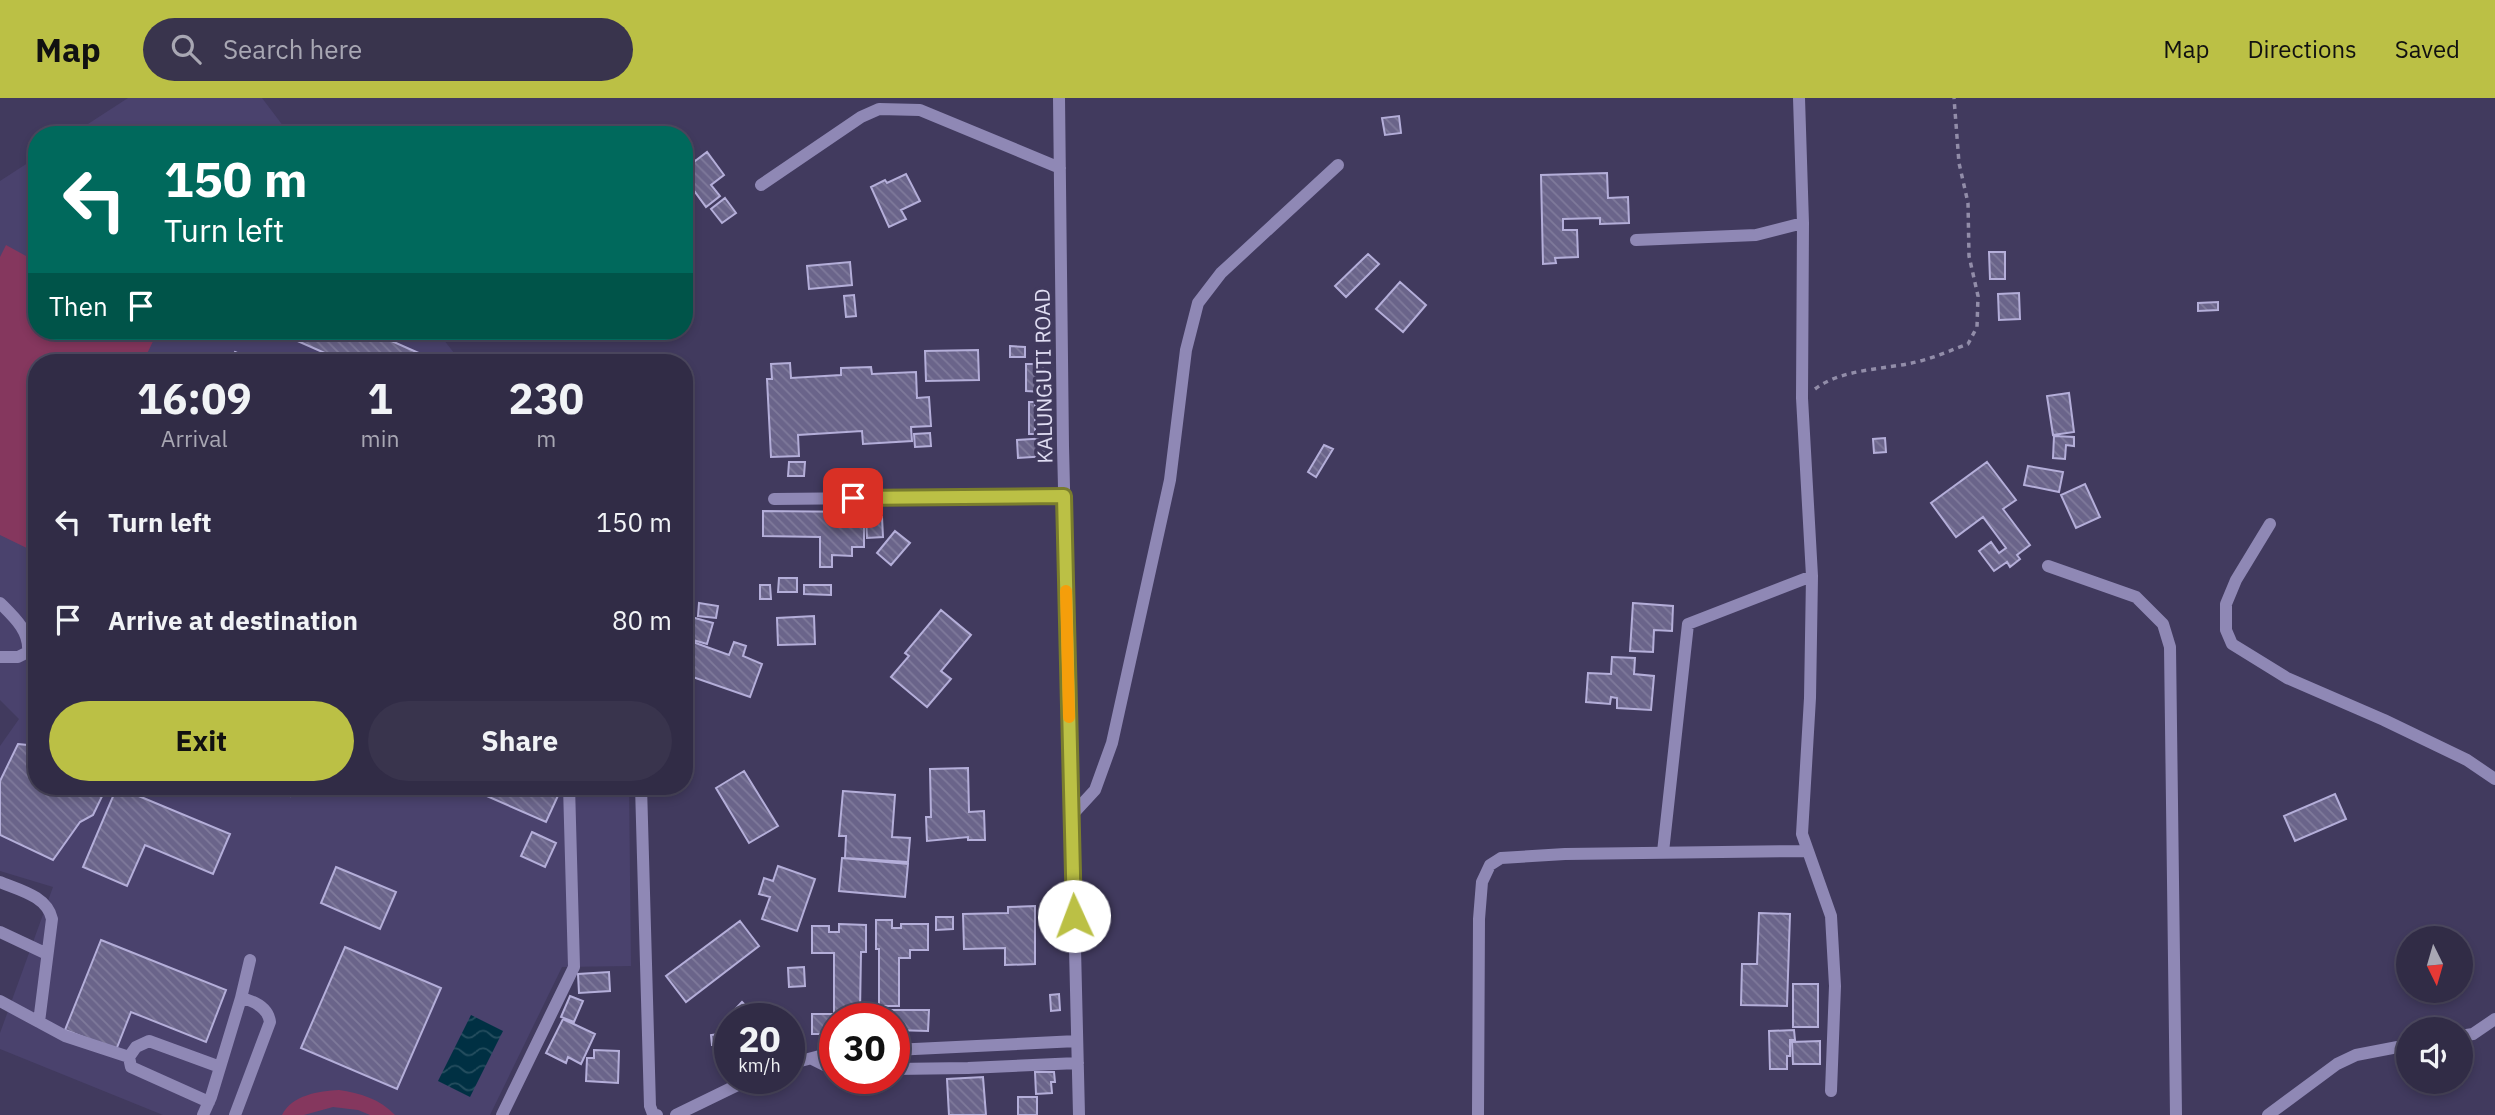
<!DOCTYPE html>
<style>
body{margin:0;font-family:"IBM Plex Sans",sans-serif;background:#39344d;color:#f1f3f6;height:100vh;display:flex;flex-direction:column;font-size:26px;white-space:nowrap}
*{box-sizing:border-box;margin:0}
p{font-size:23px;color:#a8a7b3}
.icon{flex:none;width:38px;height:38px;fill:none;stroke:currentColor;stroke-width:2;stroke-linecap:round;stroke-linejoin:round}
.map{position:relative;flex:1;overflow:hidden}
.details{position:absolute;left:28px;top:256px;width:665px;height:441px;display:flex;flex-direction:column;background:#312c46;border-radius:28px;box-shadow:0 4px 10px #0003,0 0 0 2px #4c485f}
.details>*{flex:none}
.hud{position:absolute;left:28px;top:28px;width:665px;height:214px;border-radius:28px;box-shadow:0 4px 10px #0003,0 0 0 2px #4c485f;background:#00695c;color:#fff;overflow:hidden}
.needle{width:46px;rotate:175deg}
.buttons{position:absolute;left:2396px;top:828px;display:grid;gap:14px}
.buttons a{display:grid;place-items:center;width:77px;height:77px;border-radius:50%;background:#312c46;box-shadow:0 4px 10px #0003,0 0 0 2px #4c485f;font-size:35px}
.speed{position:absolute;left:714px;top:905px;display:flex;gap:14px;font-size:35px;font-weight:700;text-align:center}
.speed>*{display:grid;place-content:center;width:91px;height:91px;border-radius:50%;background:#312c46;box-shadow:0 4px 10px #0003,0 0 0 2px #4c485f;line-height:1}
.speed small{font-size:18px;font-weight:400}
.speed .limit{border:10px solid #d22;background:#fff;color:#111}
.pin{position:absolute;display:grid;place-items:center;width:60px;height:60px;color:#fff;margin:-30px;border-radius:14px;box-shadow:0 4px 10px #0006}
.me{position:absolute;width:77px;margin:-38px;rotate:358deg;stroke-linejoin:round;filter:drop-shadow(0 0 5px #0008)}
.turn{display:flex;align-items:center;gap:24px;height:147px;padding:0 21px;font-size:32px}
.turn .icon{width:91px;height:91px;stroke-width:2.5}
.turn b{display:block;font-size:49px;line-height:60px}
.then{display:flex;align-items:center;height:66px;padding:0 21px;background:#0003;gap:14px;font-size:26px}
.eta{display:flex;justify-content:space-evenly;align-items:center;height:119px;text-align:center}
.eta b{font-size:42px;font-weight:800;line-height:49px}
.button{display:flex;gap:14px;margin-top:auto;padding:14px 21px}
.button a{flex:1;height:80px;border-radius:42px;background:#bbc045;color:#111;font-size:28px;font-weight:800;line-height:80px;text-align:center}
.button a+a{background:#39344d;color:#f1f3f6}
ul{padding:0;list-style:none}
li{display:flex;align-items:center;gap:21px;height:98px;padding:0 21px}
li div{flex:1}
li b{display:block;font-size:26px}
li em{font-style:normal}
header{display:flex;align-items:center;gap:42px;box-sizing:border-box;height:98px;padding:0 35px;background:#bbc045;color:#111}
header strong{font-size:33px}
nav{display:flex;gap:38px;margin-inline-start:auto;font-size:24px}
.search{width:490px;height:63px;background:#39344d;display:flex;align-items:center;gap:18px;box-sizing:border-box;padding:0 24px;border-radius:38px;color:#a8a7b3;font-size:26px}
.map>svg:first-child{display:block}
.built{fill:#4a426d}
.pitch{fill:#85375e}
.water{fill:url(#water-waves)}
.building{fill:url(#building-back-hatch);stroke:#b4aed9;stroke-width:2}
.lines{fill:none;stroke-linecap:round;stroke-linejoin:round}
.path{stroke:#928da9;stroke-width:3.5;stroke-dasharray:5 5;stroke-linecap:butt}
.minor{stroke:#8f88b5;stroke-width:12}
.route-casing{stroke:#7a7d2d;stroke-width:18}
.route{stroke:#bbc045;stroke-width:12}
.slow{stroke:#f59e0b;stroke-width:12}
.labels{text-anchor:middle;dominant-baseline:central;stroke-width:7;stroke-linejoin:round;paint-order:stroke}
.street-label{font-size:21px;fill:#e0ddf3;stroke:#413a5e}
</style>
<header>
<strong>Map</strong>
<div class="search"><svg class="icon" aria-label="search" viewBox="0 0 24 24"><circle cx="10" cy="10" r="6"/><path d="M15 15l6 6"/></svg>Search here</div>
<nav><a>Map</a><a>Directions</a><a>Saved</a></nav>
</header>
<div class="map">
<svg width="2495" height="1017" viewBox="0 0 2495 1017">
<defs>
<pattern id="water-waves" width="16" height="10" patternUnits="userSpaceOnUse" patternTransform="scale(1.75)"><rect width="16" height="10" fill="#003043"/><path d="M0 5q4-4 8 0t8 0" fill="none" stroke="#254e5f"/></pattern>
<pattern id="building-back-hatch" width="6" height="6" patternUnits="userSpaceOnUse" patternTransform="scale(1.75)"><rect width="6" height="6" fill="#6a648a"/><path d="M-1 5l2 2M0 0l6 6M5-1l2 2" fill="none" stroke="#7f7a9b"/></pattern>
</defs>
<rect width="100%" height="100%" fill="#413a5e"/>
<path class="built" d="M128,0H262L290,37H71Z
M37,59V233H437L461,264H37V688H629L631,868L562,869L490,1017H163L0,951V935L53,789L0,773V648L19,621L0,602V83Z"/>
<path class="pitch" d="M6,147L37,164V233H158L143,264H37V455L0,437V159Z
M339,992C360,995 380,1001 395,1017H370L358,1012L333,1009L304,1017H282C292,997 319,993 339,992Z"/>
<path class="water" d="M471,917L503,933L470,999L438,983Z"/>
<path class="building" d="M1399,18L1401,35L1385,37L1382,20Z
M684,48L695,63L707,54L724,77L711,87L720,98L706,109L692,90L684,96Z
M1607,75L1608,100L1628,99L1629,125L1600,126V120L1563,121V132H1577L1578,159L1555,160L1556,165L1543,166L1541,77Z
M906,76L920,103L901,112L906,121L889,129L871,89L885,82L887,85Z
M725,100L736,115L722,125L711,111Z
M1989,154H2005V181H1990Z
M1368,156L1379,166L1346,199L1335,188Z
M850,164L852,187L809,191L807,168Z
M1400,184L1426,207L1403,234L1376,211Z
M2019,195L2020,221L1999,222L1998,196Z
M854,197L856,218L846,219L844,198Z
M2218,204V212L2198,213V205Z
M275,233H369L439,264H345Z
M1010,248L1025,249V259H1010Z
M978,252L979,282L926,283L925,253Z
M235,254L258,264H230Z
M790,265L791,280L841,277V270L871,269L872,276L916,274L917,300L929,299L931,328L911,329L912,343L863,346L862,333L798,337L799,358L771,359L767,281H772L771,266Z
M1026,266H1043V294L1026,293Z
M2069,295L2074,334L2053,337L2047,298Z
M1029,304H1035V336H1029Z
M930,335L931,348L915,349L914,336Z
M2054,338L2074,339V348L2066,347L2065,361L2053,360Z
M1048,340V358L1018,360L1017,342Z
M1885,340L1886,354L1874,355L1873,341Z
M1324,347L1333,351L1316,379L1308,374Z
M789,364H805L804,378H788Z
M1987,364L2016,402L2003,411L2030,447L2017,457L2020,461L2010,469L2007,464L1994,473L1979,453L1991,444L1999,455L2006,450L1983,419L1956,439L1931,405Z
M2028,368L2063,374L2059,394L2024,387Z
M2085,386L2100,419L2076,430L2061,397Z
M763,413L864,414V449H852V458L832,457V469H820V439L763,438Z
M882,419L883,439L867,440L866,420Z
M895,433L910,445L891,467L877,455Z
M779,480H797V494H778Z
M760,487H770L771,501H760Z
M804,487H831V497L804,496Z
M699,505L718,508L716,520L698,518Z
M1633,505L1673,508L1672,533L1654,532L1653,554L1630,553Z
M941,512L971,537L941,573L951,581L927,609L891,579L909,558L905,555Z
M684,517L713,525L707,546L686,540L684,546Z
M814,518L815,546L778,547L777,520Z
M690,543L729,557L734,544L746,548L743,558L762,566L750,599L684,576V559Z
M1612,559L1635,560L1634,576L1654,578L1651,612L1617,610V600L1611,599L1610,606L1586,604L1588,575L1611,576Z
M18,646L37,648V688H104L106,690L93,717L80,724L53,762L0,737V683Z
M968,670L969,714L984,713L985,742H968V739L927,743L926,719H931L930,671Z
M744,673L778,728L749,745L716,690Z
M267,688H295L290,698Z
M464,688H553L561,691L546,724Z
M117,689L230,736L213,776L145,747L127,788L83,769Z
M843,693L895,697L892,739L910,740L908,764L845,760L846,738H839Z
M2335,696L2346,721L2295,743L2284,718Z
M532,734L556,745L545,769L521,758Z
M842,760L908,766L905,799L839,793Z
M778,768L815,781L797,833L762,821L770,799L759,796L764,780L773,783Z
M336,769L396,794L380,831L321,805Z
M1035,808V866L1005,867V850L964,851L963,816L1008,815V809Z
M1759,815L1790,816L1787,908L1741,907L1742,866H1757Z
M936,819H953V831L936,832Z
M876,822H892V830H901V826H928V852H910V860H899V908H879V851H876Z
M740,823L759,848L686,904L666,878Z
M839,826L866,827V854H861L860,914H834V855H812V828H829V834H839Z
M101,842L226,892L206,944L131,914L116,952L65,932Z
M345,849L441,890L397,991L301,950Z
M804,869L805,888L789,889L788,870Z
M609,874L610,893L579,895L578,876Z
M1793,886H1818V929H1793Z
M1059,896L1060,912L1051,913L1050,897Z
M570,898L583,903L574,924L561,919Z
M742,904L749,911L739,920H730V933L722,925Z
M878,912H929L928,933L894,932V920H878Z
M812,916H857V920H835L833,939V936H812Z
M563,921L595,936L581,966L568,959L566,965L546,955Z
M1794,932L1795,942H1790V958H1787V971H1770L1769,933Z
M719,936V939L729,938L730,936V947H712L711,937Z
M1820,943V966H1793L1792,944Z
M594,952L619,953L618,985L586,983L587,960H594Z
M1035,974H1054L1055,984H1051L1052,995L1036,996Z
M983,979L986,1017H949L947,981Z
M1018,999H1037V1017H1018Z"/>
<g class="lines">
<path class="path" d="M1815,291C1843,270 1884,272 1916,264C1934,260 1951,252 1968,246L1977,229L1978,198L1969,158L1968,105L1959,65L1954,0"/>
<path class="minor" d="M1059,0L1063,348L1079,1017
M1799,0L1803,125L1802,300L1812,478L1810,600L1802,736L1831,818L1835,888L1831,993
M761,87L861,19L879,11L920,12L1060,70
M1636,142L1756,137L1803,125
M774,401L1064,398
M2270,426L2236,482L2226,506V532L2232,546L2287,580L2384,622L2467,662L2495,681
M2048,468L2136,499L2163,526L2170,549L2176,1017
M0,505C14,519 30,533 28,554L18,559H0
M641,688L650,1008L653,1016L657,1017
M1071,718L1095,692L1112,645L1170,382L1186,252L1198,205L1221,175L1338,67
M1663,754L1688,526L1812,478
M0,784C19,792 47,798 52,821L39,924
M0,834L47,856
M241,900L250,862
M0,903L65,938L129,959
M2460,938L2473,936L2495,921
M894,952L1077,943
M812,961L830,970H835
M789,966L835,954
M894,971L968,970L1078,965
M209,1004L131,969L129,959L136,949L149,943L220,969
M203,1017L211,999L241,900C254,903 268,909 270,924L235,1017
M502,1017L574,869L569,688
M676,1017L752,980
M1478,1017L1479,821L1482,784L1490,767L1501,760L1565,756L1806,753
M2268,1017L2337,966L2356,957L2408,947"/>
</g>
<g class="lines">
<g class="route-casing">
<path id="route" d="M853,400L1064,398L1074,818"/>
</g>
<use href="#route" class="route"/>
<path class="slow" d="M1066,493L1069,619"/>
</g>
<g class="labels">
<g class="street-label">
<text transform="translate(1043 278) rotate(-91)">KALUNGUTI ROAD</text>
</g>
</g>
</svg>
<div class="buttons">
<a><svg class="needle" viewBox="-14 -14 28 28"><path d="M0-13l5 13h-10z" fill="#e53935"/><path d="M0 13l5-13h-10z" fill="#a8a7b3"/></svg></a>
<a><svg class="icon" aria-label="sound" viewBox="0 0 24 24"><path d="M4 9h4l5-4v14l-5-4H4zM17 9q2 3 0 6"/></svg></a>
</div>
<div class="speed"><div>20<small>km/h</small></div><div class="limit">30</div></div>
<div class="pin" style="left:853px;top:400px;background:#d93025"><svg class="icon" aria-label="arrive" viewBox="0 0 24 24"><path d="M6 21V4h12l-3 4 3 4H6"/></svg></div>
<svg class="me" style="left:1074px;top:818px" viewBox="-20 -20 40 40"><circle r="19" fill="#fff"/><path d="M0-13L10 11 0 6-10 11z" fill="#bbc045"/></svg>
<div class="hud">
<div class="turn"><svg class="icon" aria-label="left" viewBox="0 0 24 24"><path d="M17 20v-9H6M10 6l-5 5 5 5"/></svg><div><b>150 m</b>Turn left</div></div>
<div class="then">Then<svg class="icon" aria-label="arrive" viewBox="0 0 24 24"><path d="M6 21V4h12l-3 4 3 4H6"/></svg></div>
</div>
<section class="details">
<div class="eta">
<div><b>16:09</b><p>Arrival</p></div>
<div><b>1</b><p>min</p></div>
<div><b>230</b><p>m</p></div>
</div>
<ul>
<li><svg class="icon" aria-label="left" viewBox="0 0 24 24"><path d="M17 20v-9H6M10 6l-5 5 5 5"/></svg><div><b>Turn left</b></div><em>150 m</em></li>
<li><svg class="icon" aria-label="arrive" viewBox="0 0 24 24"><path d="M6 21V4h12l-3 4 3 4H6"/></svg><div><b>Arrive at destination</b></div><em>80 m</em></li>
</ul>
<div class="button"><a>Exit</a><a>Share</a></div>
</section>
</div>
